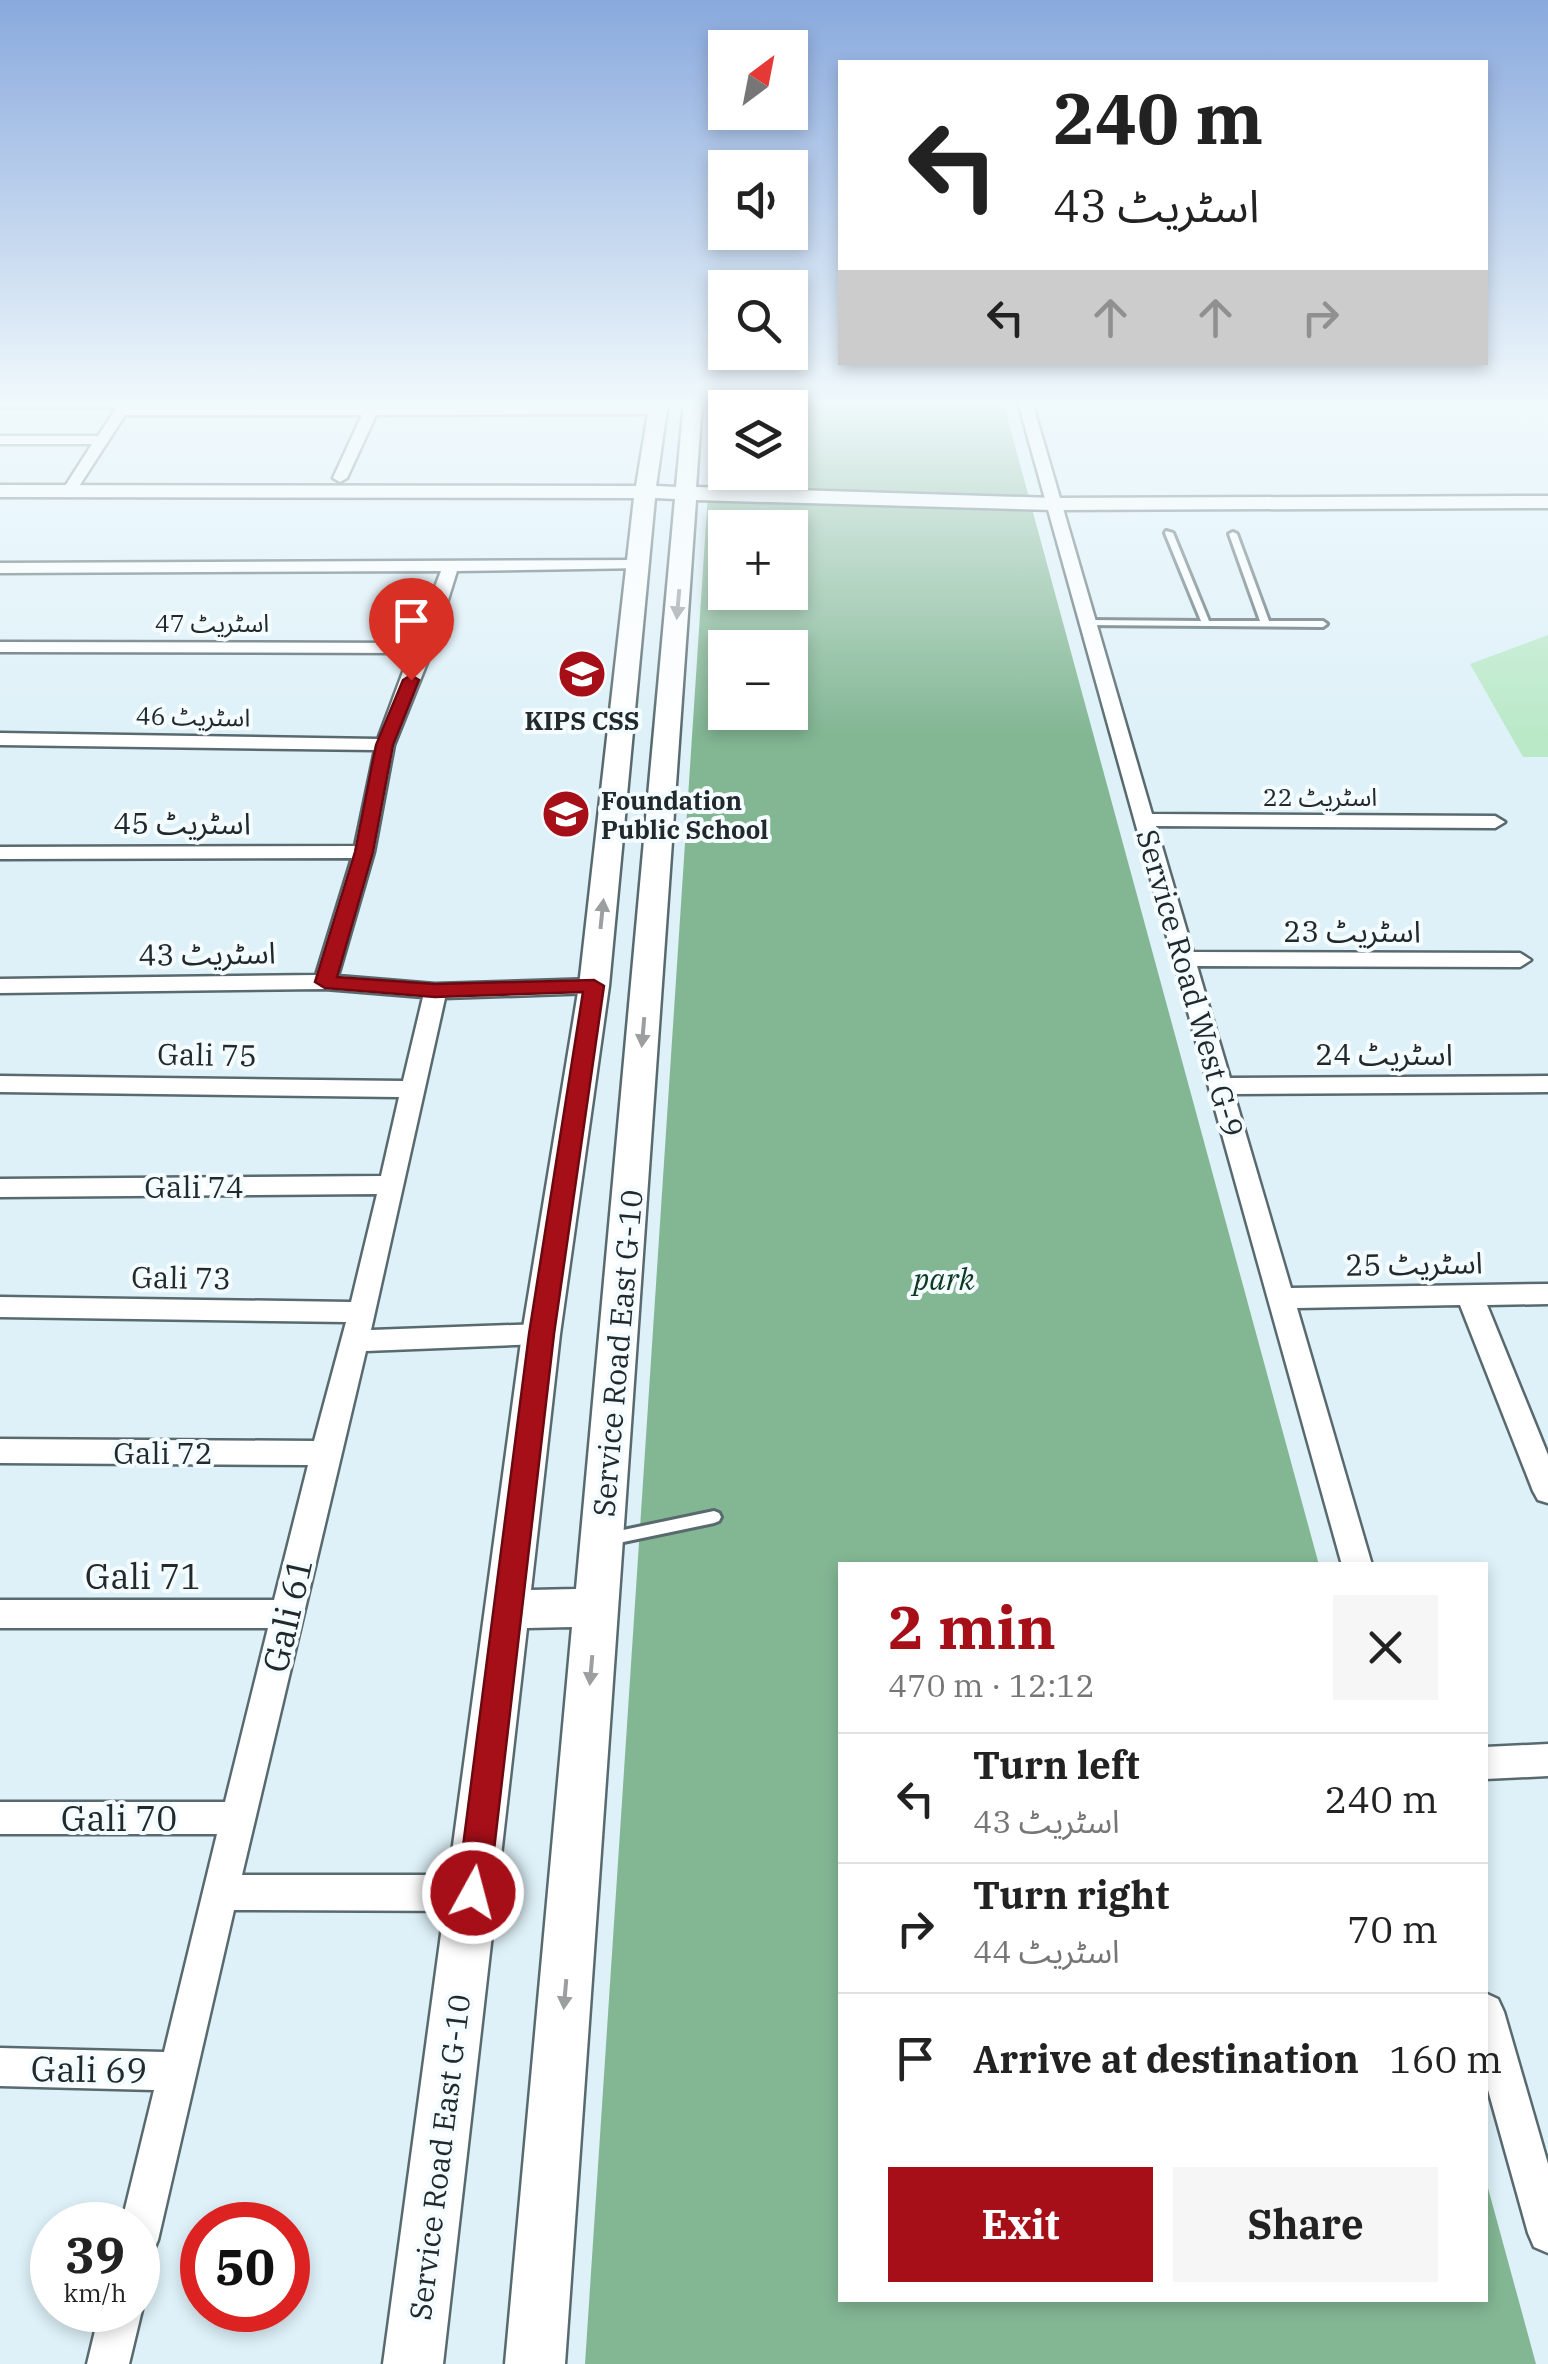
<!DOCTYPE html>
<meta charset="utf-8">
<style>
body{margin:0;font-family:"IBM Plex Serif","Noto Sans Arabic",serif;background:#f6f6f6;color:#222;height:100vh;display:flex;flex-direction:column;font-size:38px;white-space:nowrap}
*{box-sizing:border-box;margin:0}
p{font-size:32px;color:#767676}
.icon{flex:none;width:55px;height:55px;fill:none;stroke:currentColor;stroke-width:2;stroke-linecap:round;stroke-linejoin:round}
.map{position:relative;flex:1;overflow:hidden}
.panel{position:absolute;left:838px;top:1562px;width:650px;height:740px;display:flex;flex-direction:column;background:#fff;border-radius:0px;box-shadow:0 5px 15px #0003}
.panel>*{flex:none}
.hud{position:absolute;left:838px;top:60px;width:650px;height:305px;border-radius:0px;box-shadow:0 5px 15px #0003;background:#fff;color:#222;overflow:hidden}
.needle{width:65px;rotate:32deg}
.buttons{position:absolute;left:708px;top:30px;display:grid;gap:20px}
.buttons a{display:grid;place-items:center;width:100px;height:100px;border-radius:0px;background:#fff;box-shadow:0 5px 15px #0003;font-size:50px}
.speed{position:absolute;left:30px;top:2202px;display:flex;gap:20px;font-size:50px;font-weight:700;text-align:center}
.speed>*{display:grid;place-content:center;width:130px;height:130px;border-radius:50%;background:#fff;box-shadow:0 5px 15px #0003;line-height:1}
.speed small{font-size:25px;font-weight:400}
.speed .limit{border:15px solid #d22;background:#fff;color:#111}
.pin{position:absolute;display:grid;place-items:center;width:85px;height:85px;color:#fff;margin:-102px -42px;border-radius:50% 50% 50% 0;rotate:-45deg;box-shadow:0 0 10px #0007}
.pin .icon{rotate:45deg}
.me{position:absolute;width:110px;margin:-55px;rotate:7deg;stroke-linejoin:round;filter:drop-shadow(0 0 8px #0008)}
.turn{display:flex;align-items:center;gap:35px;height:210px;padding:0 50px;font-size:45px}
.turn .icon{width:130px;height:130px;stroke-width:2.5}
.turn b{display:block;font-size:70px;line-height:85px}
.lanes{display:flex;align-items:center;height:95px;padding:0 50px;background:#0003;justify-content:center;gap:50px;direction:ltr}
.lanes .off{opacity:.35}
.round{display:grid;place-items:center;flex:none;width:105px;height:105px;border-radius:0px;background:#f6f6f6}
.headline{display:flex;align-items:center;justify-content:space-between;height:170px;padding:0 50px}
h1{font-size:60px;font-weight:800;line-height:75px;color:#a60e18}
.cta{display:flex;gap:20px;margin-top:auto;padding:20px 50px}
.cta a{flex:1;height:115px;border-radius:0px;background:#a60e18;color:#fff;font-size:40px;font-weight:800;line-height:115px;text-align:center}
.cta a+a{background:#f6f6f6;color:#222}
ul{padding:0;list-style:none}
li{display:flex;align-items:center;gap:30px;height:130px;padding:0 50px;border-top:2px solid #e0e0e0}
li div{flex:1}
li b{display:block;font-size:38px}
li em{font-style:normal}
.map>svg:first-child{display:block}
.green{fill:#bae9c8}
.forest{fill:#83b794;fill-rule:evenodd}
.lines{fill:none;stroke-linecap:round;stroke-linejoin:round}
.lane-casing{stroke:#596a6f;stroke-width:6}
.street-casing{stroke:#596a6f;stroke-width:5}
.secondary-casing{stroke:#596a6f;stroke-width:5}
.lane{fill:#fff;fill-rule:evenodd}
.street{fill:#fff;fill-rule:evenodd}
.secondary{fill:#fff;fill-rule:evenodd}
.oneway{fill:#9c9fa0}
.route{fill:#a60e18;stroke:#6c0910;stroke-width:2.5}
.labels{text-anchor:middle;dominant-baseline:central;stroke-width:8;stroke-linejoin:round;paint-order:stroke}
.far-street-label{font-size:25px;fill:#22292c;stroke:#f4fcff}
.far-poi-label{font-size:25px;font-weight:bold;fill:#22292c;stroke:#f4fcff}
.street-label{font-size:30px;fill:#22292c;stroke:#f4fcff}
.park-label{font-size:30px;font-style:italic;fill:#0f3820;stroke:#f4fcff}
.near-street-label{font-size:35px;fill:#22292c;stroke:#f4fcff}
</style>
<div class="map">
<svg width="1548" height="2364" viewBox="0 0 1548 2364">
<rect width="100%" height="100%" fill="#def1f8"/>
<path class="green" d="M1548,635V757H1523L1470,664Z"/>
<path class="forest" d="M714,402H1003L1319,1565H840V2300H1485V2177L1536,2364H585ZM725,408H790V472H725ZM725,528H790V592H725ZM725,648H790V712H725Z"/>
<g class="lines">
<g class="lane-casing">
<path id="lane" d="M1166,531L1173,533L1209,621H1260L1229,534L1233,532L1237,534L1269,621H1323L1327,624L1323,627L1085,625V621L1088,620L1201,621L1165,533Z
M714,1511L719,1513L721,1517L719,1521L714,1523L609,1545L604,1544L601,1539L604,1534L609,1533Z"/>
</g>
<g class="street-casing">
<path id="street" d="M0,402H134L131,407L658,406L665,410L658,414L376,415L347,478L340,482L333,478L362,415H125L74,494L69,495L62,491L92,444H0V436H98L117,407H0Z
M1018,402H1032L1152,814L1495,816L1505,822L1495,828L1156,826L1193,952L1520,953L1531,960L1520,967L1197,966L1230,1078L1548,1076V1092L1234,1094L1291,1288L1548,1284V1304L1487,1305L1548,1455V1503L1538,1500L1533,1491L1460,1305L1297,1308L1372,1565H1342Z
M639,560L645,562V568L457,571L433,648L394,745L374,852L338,976L435,984L594,979L605,986L594,993L445,998L371,1330L541,1324L551,1327L555,1334L551,1341L541,1344L366,1351L242,1875H473L486,1881L491,1893L486,1905L473,1911L234,1910L158,2240L152,2254L138,2260V2225H121L154,2090L0,2086V2048L164,2052L217,1834H0V1802H225L268,1628H0V1600H274L308,1465L0,1463V1439L314,1441L346,1322L0,1317V1297L351,1302L377,1194L0,1197V1179L381,1176L399,1097L0,1092V1076L403,1081L423,997L325,989L0,993V979L316,975L352,858L0,859V847L355,846L375,750L0,745V733L378,739L410,653L0,652V642L414,643L441,571L0,573V563Z
M1548,1744V1776L1485,1779V1747Z
M1485,1993L1498,1999L1504,2012L1548,2164V2253L1534,2247L1528,2233L1485,2079Z
M138,2299L142,2310L129,2364H87L100,2310H138Z"/>
</g>
<g class="secondary-casing">
<path id="secondary" d="M650,402H668L656,486L676,487L684,402H702L696,487L1054,498L1548,496V508L1054,510L696,500L565,2364H505L572,1627L527,1628L443,2364H383L522,1334L579,986L634,498L0,497V485L636,486ZM655,498L675,499L576,1589L531,1590L560,1334L609,986Z"/>
</g>
<use href="#lane" class="lane"/>
<use href="#street" class="street"/>
<use href="#secondary" class="secondary"/>
</g>
<defs><path id="oneway-solid" d="M-6-.8H1V-3.2L6.5 0L1 3.2V.8H-6Z" transform="scale(2.5)"/></defs>
<g class="oneway">
<use href="#oneway-solid" transform="translate(678 604) rotate(95)"/>
<use href="#oneway-solid" transform="translate(602 914) rotate(-84)"/>
<use href="#oneway-solid" transform="translate(643 1032) rotate(95)"/>
<use href="#oneway-solid" transform="translate(591 1670) rotate(95)"/>
<use href="#oneway-solid" transform="translate(565 1994) rotate(95)"/>
</g>
<linearGradient id="sky" x2="0" y2="1"><stop stop-color="#89a9dd"/><stop offset="0.55" stop-color="#f0f9fc"/><stop offset="1" stop-color="#f0f9fc" stop-opacity="0"/></linearGradient>
<rect width="1548" height="733" fill="url(#sky)"/>
<path class="route" d="M411,675L419,680L393,745L373,852L337,977L435,984L594,980L604,986L554,1334L489,1893L485,1905L473,1909L462,1905L457,1893L529,1334L583,992L435,997L325,988L315,982L355,852L376,745L403,680Z"/>
<defs>
<g id="school-disc" transform="scale(2.5)"><circle r="9.5" fill="#a60e18" stroke="#f4fcff"/><path d="M0-5L7-2L0 1L-7-2ZM-4 1L0 2.5L4 1V4Q0 6-4 4Z" fill="#fff"/></g>
</defs>
<g fill-rule="evenodd">
<use href="#school-disc" x="582" y="674"/>
<use href="#school-disc" x="566" y="814"/>
</g>
<g class="labels">
<g class="far-street-label">
<text x="212" y="622">اسٹریٹ 47</text>
<text transform="translate(193 716) rotate(1)">اسٹریٹ 46</text>
<text x="1320" y="796">اسٹریٹ 22</text>
</g>
<g class="far-poi-label">
<text x="582" y="720">KIPS CSS</text>
<text x="601" y="800" text-anchor="start">Foundation<tspan x="601" dy="29">Public School</tspan></text>
</g>
<g class="street-label">
<text x="182" y="822">اسٹریٹ 45</text>
<text x="1352" y="930">اسٹریٹ 23</text>
<text transform="translate(207 953) rotate(-1)">اسٹریٹ 43</text>
<text transform="translate(1191 983) rotate(74)">Service Road West G-9</text>
<text x="1384" y="1053">اسٹریٹ 24</text>
<text transform="translate(207 1054) rotate(1)">Gali 75</text>
<text x="194" y="1186">Gali 74</text>
<text transform="translate(1414 1263) rotate(-1)">اسٹریٹ 25</text>
<text transform="translate(181 1277) rotate(1)">Gali 73</text>
<text transform="translate(617 1353) rotate(-85)">Service Road East G-10</text>
<text x="163" y="1452">Gali 72</text>
<text transform="translate(439 2157) rotate(-83)">Service Road East G-10</text>
</g>
<g class="park-label">
<text x="944" y="1278">park</text>
</g>
<g class="near-street-label">
<text x="143" y="1576">Gali 71</text>
<text transform="translate(287 1615) rotate(-77)">Gali 61</text>
<text x="119" y="1818">Gali 70</text>
<text transform="translate(89 2069) rotate(1)">Gali 69</text>
</g>
</g>
</svg>
<div class="buttons">
<a><svg class="needle" viewBox="-14 -14 28 28"><path d="M0-13l5 13h-10z" fill="#e53935"/><path d="M0 13l5-13h-10z" fill="#767676"/></svg></a>
<a><svg class="icon" aria-label="sound" viewBox="0 0 24 24"><path d="M4 9h4l5-4v14l-5-4H4zM17 9q2 3 0 6"/></svg></a>
<a><svg class="icon" aria-label="search" viewBox="0 0 24 24"><circle cx="10" cy="10" r="6"/><path d="M15 15l6 6"/></svg></a>
<a><svg class="icon" aria-label="layers" viewBox="0 0 24 24"><path d="M12 4l9 5-9 5-9-5zM3 14l9 5 9-5"/></svg></a>
<a>+</a>
<a>−</a>
</div>
<div class="speed"><div>39<small>km/h</small></div><div class="limit">50</div></div>
<div class="pin" style="left:411px;top:680px;background:#d93025"><svg class="icon" aria-label="arrive" viewBox="0 0 24 24"><path d="M6 21V4h12l-3 4 3 4H6"/></svg></div>
<svg class="me" style="left:473px;top:1893px" viewBox="-20 -20 40 40"><circle r="17" fill="#a60e18" stroke="#fff" stroke-width="3"/><path d="M0-11L8 9 0 5-8 9z" fill="#fff"/></svg>
<div class="hud">
<div class="turn"><svg class="icon" aria-label="left" viewBox="0 0 24 24"><path d="M17 20v-9H6M10 6l-5 5 5 5"/></svg><div><b>240 m</b>اسٹریٹ 43</div></div>
<div class="lanes"><svg class="icon" aria-label="left" viewBox="0 0 24 24"><path d="M17 20v-9H6M10 6l-5 5 5 5"/></svg><svg class="icon off" aria-label="ahead" viewBox="0 0 24 24"><path d="M12 20V5M6 11l6-6 6 6"/></svg><svg class="icon off" aria-label="ahead" viewBox="0 0 24 24"><path d="M12 20V5M6 11l6-6 6 6"/></svg><svg class="icon off" aria-label="right" viewBox="0 0 24 24"><path d="M7 20v-9h11M14 6l5 5-5 5"/></svg></div>
</div>
<section class="panel">
<div class="headline"><div><h1>2 min</h1><p>470 m · 12:12</p></div><a class="round"><svg class="icon" aria-label="close" viewBox="0 0 24 24"><path d="M6 6l12 12M18 6L6 18"/></svg></a></div>
<ul>
<li><svg class="icon" aria-label="left" viewBox="0 0 24 24"><path d="M17 20v-9H6M10 6l-5 5 5 5"/></svg><div><b>Turn left</b><p>اسٹریٹ 43</p></div><em>240 m</em></li>
<li><svg class="icon" aria-label="right" viewBox="0 0 24 24"><path d="M7 20v-9h11M14 6l5 5-5 5"/></svg><div><b>Turn right</b><p>اسٹریٹ 44</p></div><em>70 m</em></li>
<li><svg class="icon" aria-label="arrive" viewBox="0 0 24 24"><path d="M6 21V4h12l-3 4 3 4H6"/></svg><div><b>Arrive at destination</b></div><em>160 m</em></li>
</ul>
<div class="cta"><a>Exit</a><a>Share</a></div>
</section>
</div>
